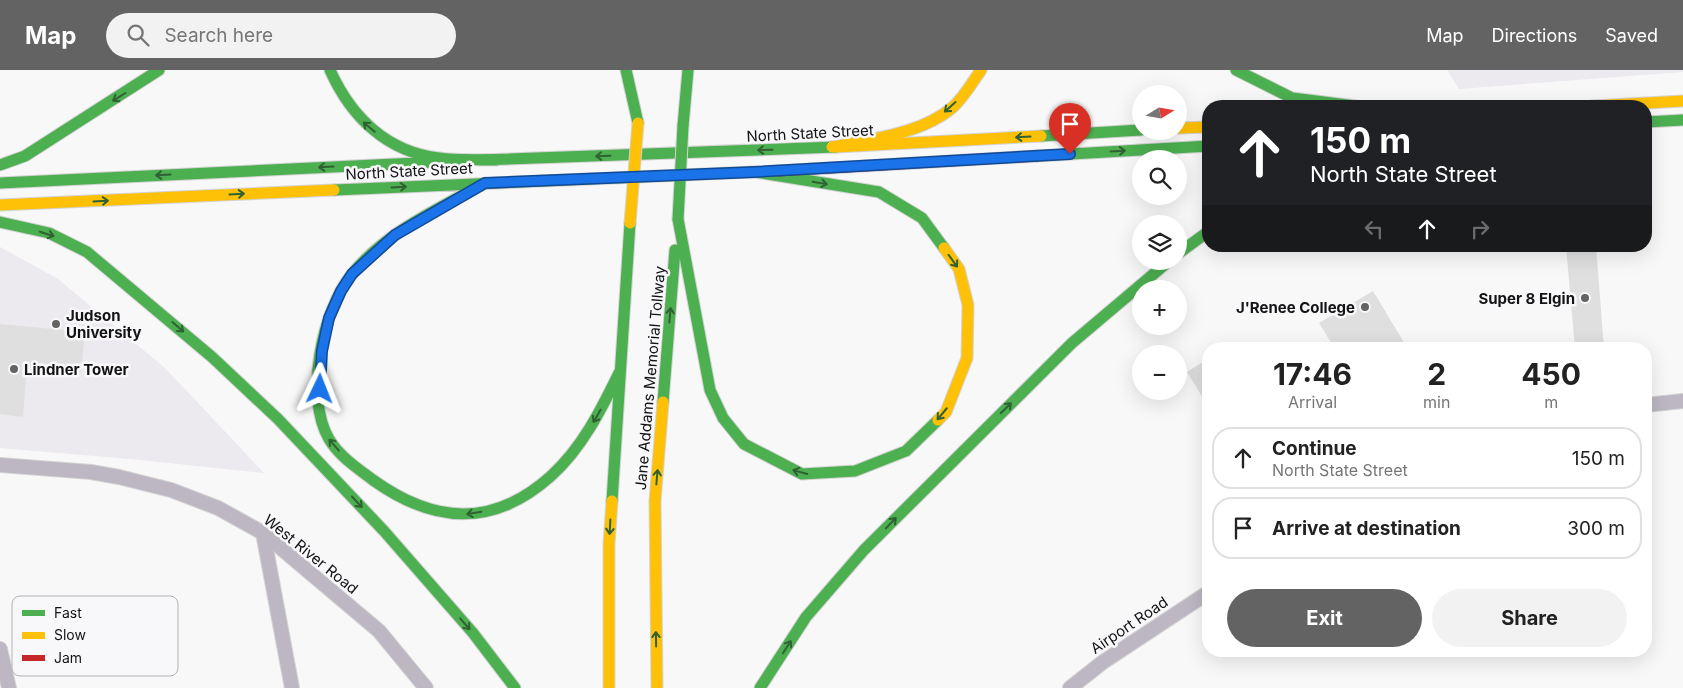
<!DOCTYPE html>
<meta charset="utf-8">
<style>
body{margin:0;font-family:Inter,sans-serif;background:#f2f2f2;color:#222;height:100vh;display:flex;flex-direction:column;font-size:19px;white-space:nowrap}
*{box-sizing:border-box;margin:0}
p{font-size:16px;color:#767676}
.icon{flex:none;width:28px;height:28px;fill:none;stroke:currentColor;stroke-width:2;stroke-linecap:round;stroke-linejoin:round}
.map{position:relative;flex:1;overflow:hidden}
.side{position:absolute;left:1202px;top:272px;width:450px;height:315px;display:flex;flex-direction:column;background:#fff;border-radius:20px;box-shadow:0 5px 20px #0002}
.side>*{flex:none}
.hud{position:absolute;left:1202px;top:30px;width:450px;height:152px;border-radius:20px;box-shadow:0 5px 20px #0002;background:#202124;color:#fff;overflow:hidden}
.needle{width:32px;rotate:79deg}
.fabs{position:absolute;left:1132px;top:15px;display:grid;gap:10px}
.fabs a{display:grid;place-items:center;width:55px;height:55px;border-radius:50%;background:#fff;box-shadow:0 5px 20px #0002;font-size:25px}
.pin{position:absolute;display:grid;place-items:center;width:42px;height:42px;color:#fff;margin:-51px -21px;border-radius:50% 50% 50% 0;rotate:-45deg;box-shadow:0 0 5px #0007}
.pin .icon{rotate:45deg}
.me{position:absolute;width:55px;margin:-28px;rotate:2deg;stroke-linejoin:round;filter:drop-shadow(0 0 4px #0008)}
.turn{display:flex;align-items:center;gap:18px;height:105px;padding:0 25px;font-size:22px}
.turn .icon{width:65px;height:65px;stroke-width:2.5}
.turn b{display:block;font-size:35px;line-height:42px}
.lanes{display:flex;align-items:center;height:48px;padding:0 25px;background:#0003;justify-content:center;gap:25px;direction:ltr}
.lanes .off{opacity:.35}
.eta{display:flex;justify-content:space-evenly;align-items:center;height:85px;text-align:center}
.eta b{font-size:30px;font-weight:700;line-height:35px}
.action{display:flex;gap:10px;margin-top:auto;padding:10px 25px}
.action a{flex:1;height:58px;border-radius:30px;background:#636364;color:#fff;font-size:20px;font-weight:700;line-height:58px;text-align:center}
.action a+a{background:#f2f2f2;color:#222}
ul{padding:0;list-style:none}
li{display:flex;align-items:center;gap:15px;height:62px;margin:0 10px 8px;padding:0 15px;border:2px solid #e0e0e0;border-radius:20px}
li div{flex:1}
li b{display:block;font-size:19px}
li em{font-style:normal}
header{display:flex;align-items:center;gap:30px;box-sizing:border-box;height:70px;padding:0 25px;background:#636364;color:#fff}
header strong{font-size:24px}
nav{display:flex;gap:28px;margin-inline-start:auto;font-size:18px}
.search{width:350px;height:45px;background:#f2f2f2;display:flex;align-items:center;gap:12px;box-sizing:border-box;padding:0 18px;border-radius:28px;color:#767676;font-size:19px}
.map>svg:first-child{display:block}
.built{fill:#ece9ef}
.building{fill:#dfdfe0}
.lines{fill:none;stroke-linecap:round;stroke-linejoin:round}
.street-casing{stroke:#d3d3d4;stroke-width:16}
.fast-casing{stroke:#d3d3d4;stroke-width:13}
.slow-casing{stroke:#d3d3d4;stroke-width:13}
.jam-casing{stroke:#d3d3d4;stroke-width:13}
.street{stroke:#bcb7c2;stroke-width:14}
.fast{stroke:#4caf50;stroke-width:11}
.slow{stroke:#ffc107;stroke-width:11}
.jam{stroke:#c62828;stroke-width:11}
.fast-bridge-casing{stroke:#d3d3d4;stroke-width:13;stroke-linecap:butt}
.slow-bridge-casing{stroke:#d3d3d4;stroke-width:13;stroke-linecap:butt}
.fast-bridge{stroke:#4caf50;stroke-width:11}
.slow-bridge{stroke:#ffc107;stroke-width:11}
.oneway{stroke:#306132}
.route-casing{stroke:#114b97;stroke-width:12}
.route{stroke:#1a73e8;stroke-width:9}
.poi-dot{fill:#636364;stroke:#f8f7fa;stroke-width:2}
.labels{text-anchor:middle;dominant-baseline:central;stroke-width:5;stroke-linejoin:round;paint-order:stroke}
.street-label{font-size:15px;fill:#131314;stroke:#f8f7fa}
.poi-label{font-size:15px;font-weight:bold;fill:#131314;stroke:#f8f7fa;text-anchor:end}
.key{fill:#f8f7fa;stroke:#b3b3b5;stroke-width:1}
.key-label{font-size:14px;fill:#131314}
</style>
<header>
<strong>Map</strong>
<div class="search"><svg class="icon" aria-label="search" viewBox="0 0 24 24"><circle cx="10" cy="10" r="6"/><path d="M15 15l6 6"/></svg>Search here</div>
<nav><a>Map</a><a>Directions</a><a>Saved</a></nav>
</header>
<div class="map">
<svg width="1683" height="618" viewBox="0 0 1683 618">
<rect width="100%" height="100%" fill="#f8f8f9"/>
<path class="built" d="M1447,0H1683V2L1459,19Z
M0,177L58,209L165,298L264,403L130,389L0,378Z"/>
<path class="building" d="M1566,176H1596L1604,279H1575Z
M1373,221L1408,279H1335L1319,253Z
M0,254L85,262L81,302L27,296L23,347L0,344Z
M1209,288V338L1187,302Z"/>
<g class="lines">
<g class="street-casing">
<path id="street" d="M1646,335L1683,331
M0,395L91,402L119,407L171,420L218,438L263,463L379,561L426,618
M263,463L292,618
M0,579L9,618
M1070,618L1103,592L1209,522"/>
</g>
<g class="fast-casing">
<path id="fast" d="M330,0C351,47 387,82 439,88C458,91 478,89 497,90
M626,0L638,53
M1236,0L1292,28L1356,36
M1646,52L1683,50
M683,56L688,0
M1041,66L1141,60
M1037,86L1209,76
M480,90L836,77
M0,95L25,86L159,0
M755,102L879,122L922,148L944,178
M0,113L437,92
M485,113C438,139 386,162 352,204C322,241 304,326 329,369C339,386 357,398 373,410C433,453 492,459 551,406C582,378 601,340 619,303
M334,120L778,101
M678,149L710,320L723,348L744,374L802,404L855,401L906,381L938,350
M0,152L49,163L87,182L212,287L278,349L384,461L473,563L515,618
M1179,183L1209,161
M663,332L675,180
M612,431L630,153
M760,618L806,547L864,480L1072,273L1169,191"/>
</g>
<g class="slow-casing">
<path id="slow" d="M1592,36L1683,31
M1179,58L1209,57
M832,77C871,69 922,64 953,37C964,27 972,13 981,0
M836,77L1041,66
M0,135L334,120
M938,350L946,342L967,288L968,235L959,199L944,178
M609,618V474L612,431
M657,618L655,431L663,332"/>
</g>
<g class="jam-casing">
<path id="jam" d="M778,101L1037,86"/>
</g>
<use href="#street" class="street"/>
<use href="#fast" class="fast"/>
<use href="#slow" class="slow"/>
<use href="#jam" class="jam"/>
<g class="fast-bridge-casing">
<path id="fast-bridge" d="M678,149L683,56"/>
</g>
<g class="slow-bridge-casing">
<path id="slow-bridge" d="M630,153L638,53"/>
</g>
<use href="#fast-bridge" class="fast-bridge"/>
<use href="#slow-bridge" class="slow-bridge"/>
</g>
<defs><path id="oneway-shaft" d="M-6 0H5M1.5-3L5.5 0L1.5 3" fill="none" stroke-width="1.6" stroke-linecap="round" stroke-linejoin="round" transform="scale(1.25)"/></defs>
<g class="oneway">
<use href="#oneway-shaft" transform="translate(119 27) rotate(148)"/>
<use href="#oneway-shaft" transform="translate(950 37) rotate(138)"/>
<use href="#oneway-shaft" transform="translate(369 57) rotate(-140)"/>
<use href="#oneway-shaft" transform="translate(1023 67) rotate(177)"/>
<use href="#oneway-shaft" transform="translate(765 80) rotate(178)"/>
<use href="#oneway-shaft" transform="translate(1118 81) rotate(-3)"/>
<use href="#oneway-shaft" transform="translate(603 86) rotate(178)"/>
<use href="#oneway-shaft" transform="translate(326 97) rotate(177)"/>
<use href="#oneway-shaft" transform="translate(163 105) rotate(177)"/>
<use href="#oneway-shaft" transform="translate(820 113) rotate(10)"/>
<use href="#oneway-shaft" transform="translate(399 117) rotate(-3)"/>
<use href="#oneway-shaft" transform="translate(237 124) rotate(-3)"/>
<use href="#oneway-shaft" transform="translate(101 131) rotate(-3)"/>
<use href="#oneway-shaft" transform="translate(47 164) rotate(18)"/>
<use href="#oneway-shaft" transform="translate(953 191) rotate(54)"/>
<use href="#oneway-shaft" transform="translate(670 245) rotate(-85)"/>
<use href="#oneway-shaft" transform="translate(178 257) rotate(41)"/>
<use href="#oneway-shaft" transform="translate(1006 338) rotate(-44)"/>
<use href="#oneway-shaft" transform="translate(942 344) rotate(130)"/>
<use href="#oneway-shaft" transform="translate(597 346) rotate(120)"/>
<use href="#oneway-shaft" transform="translate(334 375) rotate(-131)"/>
<use href="#oneway-shaft" transform="translate(800 402) rotate(-165)"/>
<use href="#oneway-shaft" transform="translate(657 407) rotate(-85)"/>
<use href="#oneway-shaft" transform="translate(357 432) rotate(47)"/>
<use href="#oneway-shaft" transform="translate(474 443) rotate(170)"/>
<use href="#oneway-shaft" transform="translate(891 453) rotate(-46)"/>
<use href="#oneway-shaft" transform="translate(610 457) rotate(93)"/>
<use href="#oneway-shaft" transform="translate(465 554) rotate(49)"/>
<use href="#oneway-shaft" transform="translate(656 569) rotate(-91)"/>
<use href="#oneway-shaft" transform="translate(787 577) rotate(-57)"/>
</g>
<g class="lines">
<g class="route-casing">
<path id="route" d="M320,319L322,281L329,248L341,221L352,204L395,165L485,113L755,102L1070,84"/>
</g>
<use href="#route" class="route"/>
</g>
<g class="poi-dot">
<circle cx="1585" cy="228" r="5"/>
<circle cx="1365" cy="237" r="5"/>
<circle cx="56" cy="254" r="5"/>
<circle cx="14" cy="299" r="5"/>
</g>
<g class="labels">
<g class="street-label">
<text transform="translate(810 63) rotate(-3)">North State Street</text>
<text transform="translate(409 101) rotate(-3)">North State Street</text>
<text transform="translate(650 308) rotate(-85)">Jane Addams Memorial Tollway</text>
<text transform="translate(311 484) rotate(39)">West River Road</text>
<text transform="translate(1129 555) rotate(-34)">Airport Road</text>
</g>
<g class="poi-label">
<text x="1575" y="228">Super 8 Elgin</text>
<text x="1355" y="237">J'Renee College</text>
<text x="66" y="245" text-anchor="start">Judson<tspan x="66" dy="17">University</tspan></text>
<text x="24" y="299" text-anchor="start">Lindner Tower</text>
</g>
</g>
<rect x="12" y="526" width="166" height="80" rx="8" class="key"/>
<rect x="22" y="540" width="23" height="6" fill="#4caf50"/>
<rect x="22" y="562" width="23" height="7" fill="#ffc107"/>
<rect x="22" y="585" width="23" height="6" fill="#c62828"/>
<g class="key-label">
<text x="54" y="548">Fast</text>
<text x="54" y="570">Slow</text>
<text x="54" y="593">Jam</text>
</g>
</svg>
<div class="fabs">
<a><svg class="needle" viewBox="-14 -14 28 28"><path d="M0-13l5 13h-10z" fill="#e53935"/><path d="M0 13l5-13h-10z" fill="#767676"/></svg></a>
<a><svg class="icon" aria-label="search" viewBox="0 0 24 24"><circle cx="10" cy="10" r="6"/><path d="M15 15l6 6"/></svg></a>
<a><svg class="icon" aria-label="layers" viewBox="0 0 24 24"><path d="M12 4l9 5-9 5-9-5zM3 14l9 5 9-5"/></svg></a>
<a>+</a>
<a>−</a>
</div>
<div class="pin" style="left:1070px;top:84px;background:#d93025"><svg class="icon" aria-label="arrive" viewBox="0 0 24 24"><path d="M6 21V4h12l-3 4 3 4H6"/></svg></div>
<svg class="me" style="left:320px;top:319px" viewBox="-20 -20 40 40"><path d="M0-17L14 15 0 8-14 15z" fill="#1a73e8" stroke="#fff" stroke-width="4"/></svg>
<div class="hud">
<div class="turn"><svg class="icon" aria-label="ahead" viewBox="0 0 24 24"><path d="M12 20V5M6 11l6-6 6 6"/></svg><div><b>150 m</b>North State Street</div></div>
<div class="lanes"><svg class="icon off" aria-label="left" viewBox="0 0 24 24"><path d="M17 20v-9H6M10 6l-5 5 5 5"/></svg><svg class="icon" aria-label="ahead" viewBox="0 0 24 24"><path d="M12 20V5M6 11l6-6 6 6"/></svg><svg class="icon off" aria-label="right" viewBox="0 0 24 24"><path d="M7 20v-9h11M14 6l5 5-5 5"/></svg></div>
</div>
<section class="side">
<div class="eta">
<div><b>17:46</b><p>Arrival</p></div>
<div><b>2</b><p>min</p></div>
<div><b>450</b><p>m</p></div>
</div>
<ul>
<li><svg class="icon" aria-label="ahead" viewBox="0 0 24 24"><path d="M12 20V5M6 11l6-6 6 6"/></svg><div><b>Continue</b><p>North State Street</p></div><em>150 m</em></li>
<li><svg class="icon" aria-label="arrive" viewBox="0 0 24 24"><path d="M6 21V4h12l-3 4 3 4H6"/></svg><div><b>Arrive at destination</b></div><em>300 m</em></li>
</ul>
<div class="action"><a>Exit</a><a>Share</a></div>
</section>
</div>
